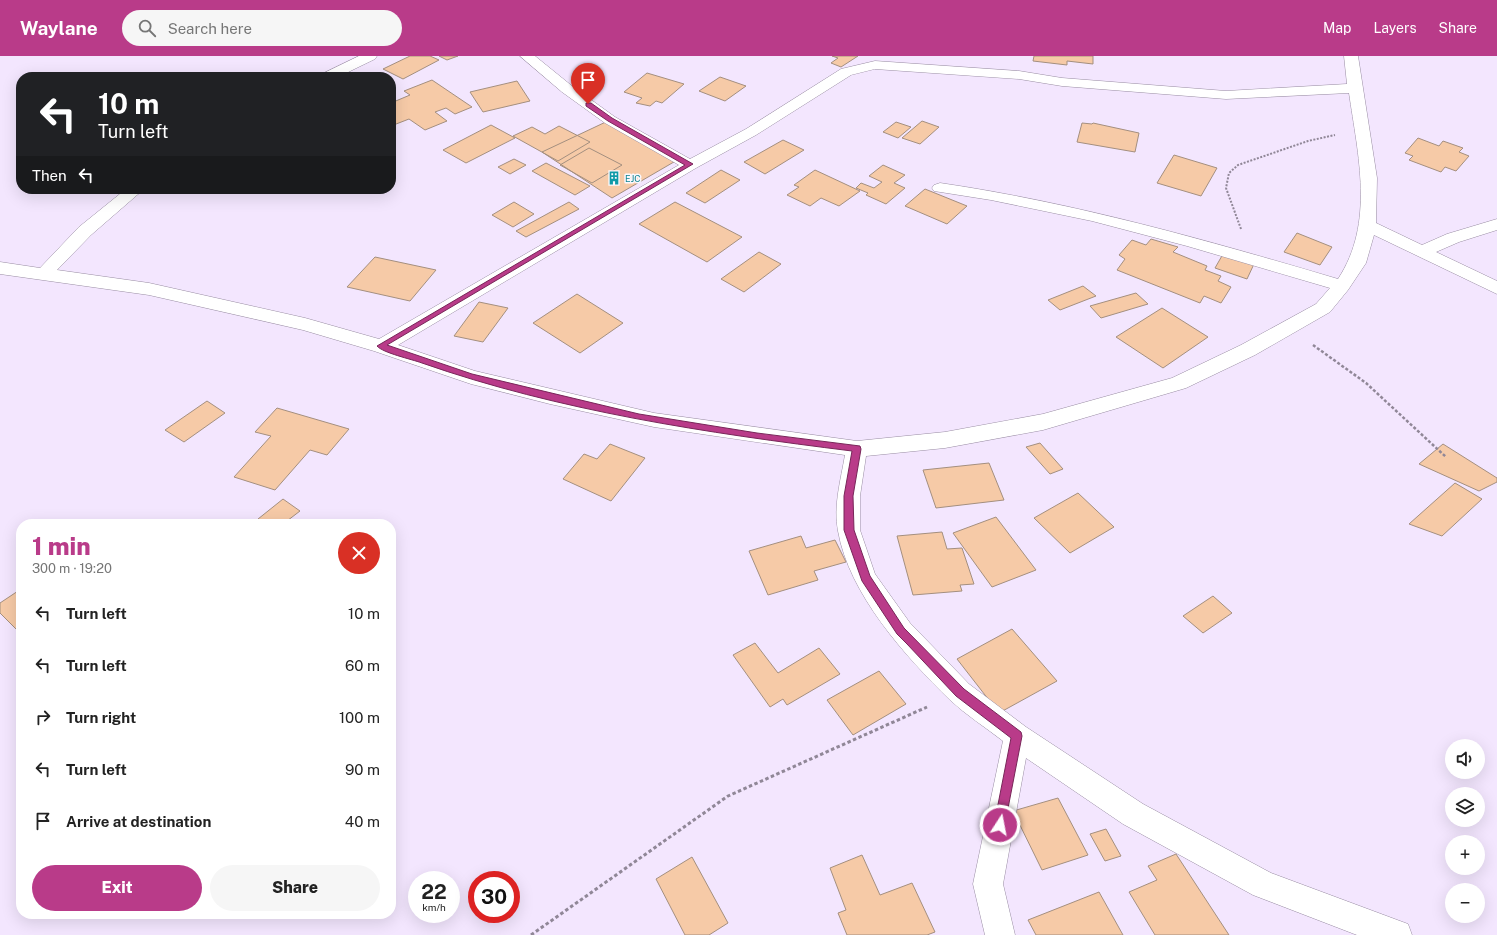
<!DOCTYPE html>
<meta charset="utf-8">
<style>
body{margin:0;font-family:"Public Sans",sans-serif;background:#f6f6f6;color:#222;height:100vh;display:flex;flex-direction:column;font-size:15px;white-space:nowrap}
*{box-sizing:border-box;margin:0}
p{font-size:13px;color:#767676}
.icon{flex:none;width:22px;height:22px;fill:none;stroke:currentColor;stroke-width:2;stroke-linecap:round;stroke-linejoin:round}
.map{position:relative;flex:1;overflow:hidden}
.side{position:absolute;left:16px;top:463px;width:380px;height:400px;display:flex;flex-direction:column;background:#fff;border-radius:16px;box-shadow:0 4px 16px #0002}
.side>*{flex:none}
.guide{position:absolute;left:16px;top:16px;width:380px;height:122px;border-radius:16px;box-shadow:0 4px 16px #0002;background:#202124;color:#fff;overflow:hidden}
.fabs{position:absolute;left:1445px;top:683px;display:grid;gap:8px}
.fabs a{display:grid;place-items:center;width:40px;height:40px;border-radius:50%;background:#fff;box-shadow:0 4px 16px #0002;font-size:20px}
.speed{position:absolute;left:408px;top:815px;display:flex;gap:8px;font-size:20px;font-weight:700;text-align:center}
.speed>*{display:grid;place-content:center;width:52px;height:52px;border-radius:50%;background:#fff;box-shadow:0 4px 16px #0002;line-height:1}
.speed small{font-size:10px;font-weight:400}
.speed .limit{border:6px solid #d22;background:#fff;color:#111}
.pin{position:absolute;display:grid;place-items:center;width:34px;height:34px;color:#fff;margin:-41px -17px;border-radius:50% 50% 50% 0;rotate:-45deg;box-shadow:0 0 4px #0007}
.pin .icon{rotate:45deg}
.me{position:absolute;width:44px;margin:-22px;rotate:11deg;stroke-linejoin:round;filter:drop-shadow(0 0 3px #0008)}
.turn{display:flex;align-items:center;gap:14px;height:84px;padding:0 16px;font-size:18px}
.turn .icon{width:52px;height:52px;stroke-width:2.5}
.turn b{display:block;font-size:28px;line-height:34px}
.then{display:flex;align-items:center;height:38px;padding:0 16px;background:#0003;gap:8px;font-size:15px}
.round{display:grid;place-items:center;flex:none;width:42px;height:42px;border-radius:21px;background:#f6f6f6}
.summary{display:flex;align-items:center;justify-content:space-between;height:68px;padding:0 16px}
h1{font-size:24px;font-weight:800;line-height:30px;color:#b93b89}
.action{display:flex;gap:8px;margin-top:auto;padding:8px 16px}
.action a{flex:1;height:46px;border-radius:24px;background:#b93b89;color:#fff;font-size:16px;font-weight:800;line-height:46px;text-align:center}
.action a+a{background:#f6f6f6;color:#222}
ul{padding:0;list-style:none}
li{display:flex;align-items:center;gap:12px;height:52px;padding:0 16px}
li div{flex:1}
li b{display:block;font-size:15px}
li em{font-style:normal}
header{display:flex;align-items:center;gap:24px;box-sizing:border-box;height:56px;padding:0 20px;background:#b93b89;color:#fff}
header strong{font-size:19px}
nav{display:flex;gap:22px;margin-inline-start:auto;font-size:14px}
.search{width:280px;height:36px;background:#f6f6f6;display:flex;align-items:center;gap:10px;box-sizing:border-box;padding:0 14px;border-radius:22px;color:#767676;font-size:15px}
.map>svg:first-child{display:block}
.building{fill:#f6caa7;stroke:#a48f7f}
.lines{fill:none;stroke-linecap:round;stroke-linejoin:round}
.street-casing{stroke:#998da3;stroke-width:1}
.path-far2{stroke:#908797;stroke-width:2;stroke-dasharray:2 1.5;stroke-linecap:butt}
.path-far1{stroke:#908797;stroke-width:2.5;stroke-dasharray:3 2;stroke-linecap:butt}
.path{stroke:#908797;stroke-width:3;stroke-dasharray:3.5 2.5;stroke-linecap:butt}
.street{fill:#fff;fill-rule:evenodd}
.route{fill:#b93b89;stroke:#782659}
.labels{text-anchor:middle;dominant-baseline:central;stroke-width:3;stroke-linejoin:round;paint-order:stroke}
.far-culture-label{font-size:9px;fill:#0d838f;stroke:#fbf8fd;text-anchor:start}
</style>
<header>
<strong>Waylane</strong>
<div class="search"><svg class="icon" aria-label="search" viewBox="0 0 24 24"><circle cx="10" cy="10" r="6"/><path d="M15 15l6 6"/></svg>Search here</div>
<nav><a>Map</a><a>Layers</a><a>Share</a></nav>
</header>
<div class="map">
<svg width="1497" height="879" viewBox="0 0 1497 879">
<rect width="100%" height="100%" fill="#f3e6fe"/>
<path class="building" d="M410,0H430L439,4L403,23L383,13Z
M439,0H458L447,4Z
M832,0H858L841,11L831,7L838,2Z
M1034,0H1093V8L1067,5V9L1033,5Z
M647,17L684,28L662,47L656,45L650,50L636,47L642,42L624,36Z
M720,21L746,30L725,45L699,35Z
M432,24L472,51L455,58L446,52L435,56L447,65L425,74L409,63L391,70V47L410,39L404,35Z
M517,25L530,45L483,56L470,36Z
M610,64L679,103L612,142L542,96Z
M922,65L939,71L920,88L902,82Z
M896,66L911,71L898,82L883,76Z
M1082,67L1092,68L1093,67L1139,77L1135,96L1077,86Z
M491,69L515,82L466,107L443,94Z
M559,70L590,86L558,105L513,80L532,71L545,78Z
M1418,82L1439,90L1443,85L1463,92L1459,96L1469,100L1456,115L1445,111L1441,116L1409,104L1413,100L1405,97Z
M783,84L804,94L765,118L744,106Z
M589,92L622,109L592,127L560,109Z
M1174,99L1217,112L1201,140L1157,127Z
M514,103L526,109L510,118L498,111Z
M546,107L590,130L575,139L532,115Z
M883,109L905,119L894,127L905,132L886,148L866,139L868,137L856,132L861,127L874,132L882,126L869,120Z
M721,114L740,124L705,147L686,137Z
M815,114L860,135L839,150L821,142L810,150L787,139L799,131L794,129Z
M925,133L967,150L947,168L905,150Z
M514,146L534,158L513,171L492,159Z
M569,146L579,153L526,181L516,175Z
M675,146L742,181L707,206L639,168Z
M1297,177L1332,191L1320,209L1284,196Z
M1151,183L1178,191L1173,196L1207,210L1205,214L1221,220L1218,225L1231,231L1221,247L1204,240L1200,247L1117,214L1125,203L1119,199L1132,184L1146,189Z
M759,196L781,208L744,236L721,223Z
M1223,198L1254,208L1247,223L1215,212Z
M375,201L436,214L410,245L347,231Z
M1083,230L1096,240L1060,254L1048,244Z
M1136,237L1148,248L1101,262L1090,250Z
M577,238L623,267L580,297L533,267Z
M479,246L508,252L483,286L454,280Z
M1162,252L1208,281L1163,312L1116,281Z
M207,345L225,357L184,386L165,374Z
M277,352L349,373L327,399L310,394L275,434L234,421L271,380L255,376Z
M1040,387L1063,413L1050,418L1026,391Z
M610,388L645,402L611,445L563,423L584,398L597,403Z
M1443,388L1497,422V426L1479,435L1419,408Z
M989,407L1004,444L936,452L923,414Z
M1455,427L1482,443L1442,480L1409,468Z
M1078,437L1114,471L1070,497L1034,462Z
M283,443L300,455L283,468H265L258,463Z
M996,461L1036,514L992,531L953,477Z
M942,476L947,493L962,492L974,528L960,529L962,535L913,539L897,480Z
M801,480L806,492L835,484L846,506L814,515L818,524L768,539L749,495Z
M21,533V578L0,557V547Z
M1213,540L1232,557L1203,577L1183,560Z
M1012,573L1057,625L999,657L957,603Z
M755,587L778,617L819,592L840,618L787,649L783,643L770,651L733,599Z
M879,615L906,648L853,679L827,644Z
M1058,742L1088,799L1042,814L1013,755Z
M1106,773L1121,800L1105,805L1090,778Z
M1176,798L1229,879H1155L1129,836L1157,824L1148,810Z
M862,799L880,839L912,827L935,876L927,879H847L838,857L846,854L830,812Z
M692,801L728,867L709,879H685L656,823Z
M1099,836L1123,879H1036L1028,864Z"/>
<g class="lines">
<g class="street-casing">
<path id="street" d="M359,0H377L375,3L338,21H320L322,18Z
M520,0H535L572,30L615,61L690,103L746,73L841,13L875,5L1019,15L1062,22L1226,35L1347,28L1344,0H1358L1377,122L1376,167L1422,189L1447,178L1497,163V174L1459,186L1436,196L1497,225V238L1374,179L1366,207L1348,234L1330,256L1255,299L1186,332L1043,374L945,392L866,400L860,440V474L875,518L910,567L969,628L1026,671L1143,748L1271,817L1408,868L1412,879H1357L1253,839L1123,768L1026,702L1003,828L1015,879H985L973,828L1003,685C985,671 966,659 950,644C905,600 849,538 838,475C833,450 841,423 845,399L654,371L550,348L471,328L374,295L303,274L149,239L0,218V206L40,212L79,171L126,133H144L91,179L57,214L149,227L305,262L379,283L679,109L605,67L562,36ZM875,13L1019,23L1062,30L1226,43L1349,37C1358,99 1375,167 1338,223C1206,184 1076,147 940,127L934,129L932,132L934,135L991,144L1092,165L1187,190L1330,232L1316,248L1241,289L1172,322L1043,358L945,376L857,385L654,357L475,315L398,289L696,112L756,79L851,19Z"/>
</g>
<path class="path-far2" d="M1241,173L1226,132L1229,117L1238,109L1308,85L1335,79"/>
<path class="path-far1" d="M1313,289L1366,327L1446,401"/>
<path class="path" d="M531,879L728,740L927,651"/>
<use href="#street" class="street"/>
</g>
<path class="route" d="M586,47H591L612,62L693,108L387,289L472,318L639,358L757,377L860,390L861,393L853,440L854,474L870,520L904,572L964,633L1021,676L1022,680L1004,773L1000,775L996,773L994,769L1011,682L956,640L907,588L897,578L862,525L844,474V440L852,395C707,377 559,355 422,307C411,303 383,297 377,290L685,109L608,65L586,50Z"/>
<defs>
<g id="building-bare" transform="scale(1.08)"><path d="M-4-6H4V6H1V3H-1V6H-4ZM-2.5-4.3h1.7v1.8h-1.7ZM.8-4.3h1.7v1.8H.8ZM-2.5-1h1.7V.8h-1.7ZM.8-1h1.7V.8H.8Z" fill="#0f9aa8" stroke="#fbf8fd" stroke-width="2.5" paint-order="stroke"/></g>
</defs>
<g fill-rule="evenodd">
<use href="#building-bare" x="614" y="122"/>
</g>
<g class="labels">
<g class="far-culture-label">
<text x="625" y="122">EJC</text>
</g>
</g>
</svg>
<div class="fabs">
<a><svg class="icon" aria-label="sound" viewBox="0 0 24 24"><path d="M4 9h4l5-4v14l-5-4H4zM17 9q2 3 0 6"/></svg></a>
<a><svg class="icon" aria-label="layers" viewBox="0 0 24 24"><path d="M12 4l9 5-9 5-9-5zM3 14l9 5 9-5"/></svg></a>
<a>+</a>
<a>−</a>
</div>
<div class="speed"><div>22<small>km/h</small></div><div class="limit">30</div></div>
<div class="pin" style="left:588px;top:48px;background:#d93025"><svg class="icon" aria-label="arrive" viewBox="0 0 24 24"><path d="M6 21V4h12l-3 4 3 4H6"/></svg></div>
<svg class="me" style="left:1000px;top:769px" viewBox="-20 -20 40 40"><circle r="17" fill="#b93b89" stroke="#fff" stroke-width="3"/><path d="M0-11L8 9 0 5-8 9z" fill="#fff"/></svg>
<div class="guide">
<div class="turn"><svg class="icon" aria-label="left" viewBox="0 0 24 24"><path d="M17 20v-9H6M10 6l-5 5 5 5"/></svg><div><b>10 m</b>Turn left</div></div>
<div class="then">Then<svg class="icon" aria-label="left" viewBox="0 0 24 24"><path d="M17 20v-9H6M10 6l-5 5 5 5"/></svg></div>
</div>
<section class="side">
<div class="summary"><div><h1>1 min</h1><p>300 m · 19:20</p></div><a class="round" style="background:#d93025;color:#fff"><svg class="icon" aria-label="close" viewBox="0 0 24 24"><path d="M6 6l12 12M18 6L6 18"/></svg></a></div>
<ul>
<li><svg class="icon" aria-label="left" viewBox="0 0 24 24"><path d="M17 20v-9H6M10 6l-5 5 5 5"/></svg><div><b>Turn left</b></div><em>10 m</em></li>
<li><svg class="icon" aria-label="left" viewBox="0 0 24 24"><path d="M17 20v-9H6M10 6l-5 5 5 5"/></svg><div><b>Turn left</b></div><em>60 m</em></li>
<li><svg class="icon" aria-label="right" viewBox="0 0 24 24"><path d="M7 20v-9h11M14 6l5 5-5 5"/></svg><div><b>Turn right</b></div><em>100 m</em></li>
<li><svg class="icon" aria-label="left" viewBox="0 0 24 24"><path d="M17 20v-9H6M10 6l-5 5 5 5"/></svg><div><b>Turn left</b></div><em>90 m</em></li>
<li><svg class="icon" aria-label="arrive" viewBox="0 0 24 24"><path d="M6 21V4h12l-3 4 3 4H6"/></svg><div><b>Arrive at destination</b></div><em>40 m</em></li>
</ul>
<div class="action"><a>Exit</a><a>Share</a></div>
</section>
</div>
